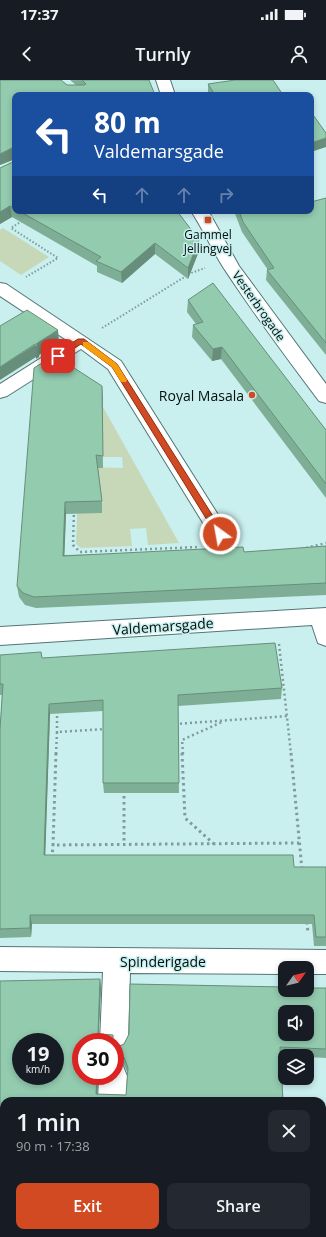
<!DOCTYPE html>
<meta charset="utf-8">
<style>
body{margin:0;font-family:"Open Sans",sans-serif;background:#242831;color:#f1f3f6;height:100vh;display:flex;flex-direction:column;font-size:15px;white-space:nowrap}
*{box-sizing:border-box;margin:0}
p{font-size:13px;color:#9ea1a6}
.icon{flex:none;width:22px;height:22px;fill:none;stroke:currentColor;stroke-width:2;stroke-linecap:round;stroke-linejoin:round}
.map{position:relative;flex:1;overflow:hidden}
.side{position:absolute;left:0px;top:1017px;width:326px;height:140px;display:flex;flex-direction:column;background:#171b24;border-radius:12px 12px 0 0;box-shadow:0 2px 6px #0003}
.side>*{flex:none}
.guide{position:absolute;left:12px;top:12px;width:302px;height:122px;border-radius:8px;box-shadow:0 2px 6px #0003;background:#1a4fa0;color:#fff;overflow:hidden}
.needle{width:26px;rotate:56deg}
.controls{position:absolute;left:278px;top:881px;display:grid;gap:8px}
.controls a{display:grid;place-items:center;width:36px;height:36px;border-radius:8px;background:#171b24;box-shadow:0 2px 6px #0003;font-size:20px}
.speed{position:absolute;left:12px;top:953px;display:flex;gap:8px;font-size:20px;font-weight:700;text-align:center}
.speed>*{display:grid;place-content:center;width:52px;height:52px;border-radius:50%;background:#171b24;box-shadow:0 2px 6px #0003;line-height:1}
.speed small{font-size:10px;font-weight:400}
.speed .limit{border:6px solid #d22;background:#fff;color:#111}
.pin{position:absolute;display:grid;place-items:center;width:34px;height:34px;color:#fff;margin:-17px;border-radius:8px;box-shadow:0 2px 6px #0006}
.me{position:absolute;width:44px;margin:-22px;rotate:328deg;stroke-linejoin:round;filter:drop-shadow(0 0 3px #0008)}
.turn{display:flex;align-items:center;gap:14px;height:84px;padding:0 16px;font-size:18px}
.turn .icon{width:52px;height:52px;stroke-width:2.5}
.turn b{display:block;font-size:28px;line-height:34px}
.lanes{display:flex;align-items:center;height:38px;padding:0 16px;background:#0003;justify-content:center;gap:20px;direction:ltr}
.lanes .off{opacity:.35}
.round{display:grid;place-items:center;flex:none;width:42px;height:42px;border-radius:8px;background:#242831}
.summary{display:flex;align-items:center;justify-content:space-between;height:68px;padding:0 16px}
h1{font-size:24px;font-weight:600;line-height:30px}
.button{display:flex;gap:8px;margin-top:auto;padding:8px 16px}
.button a{flex:1;height:46px;border-radius:8px;background:#d24a21;color:#fff;font-size:16px;font-weight:600;line-height:46px;text-align:center}
.button a+a{background:#242831;color:#f1f3f6}
.status{display:flex;justify-content:space-between;align-items:center;height:28px;padding:0 20px;background:#171b24;direction:ltr}
.status svg{height:11px;fill:currentColor}
header{display:flex;justify-content:space-between;align-items:center;height:52px;padding:0 16px;background:#171b24;font-size:18px;font-weight:600}
.map>svg:first-child{display:block}
.green{fill:#c7d8b9}
.lines{fill:none;stroke-linecap:round;stroke-linejoin:round}
.minor-casing{stroke:#537575;stroke-width:2}
.major-casing{stroke:#537575;stroke-width:2}
.path-far2{stroke:#7f9b9a;stroke-width:2;stroke-dasharray:1.5 2;stroke-linecap:butt}
.path-far1{stroke:#7f9b9a;stroke-width:2.5;stroke-dasharray:2 3;stroke-linecap:butt}
.path{stroke:#7f9b9a;stroke-width:3;stroke-dasharray:2.5 3.5;stroke-linecap:butt}
.minor{fill:#fff;fill-rule:evenodd}
.major{fill:#fff;fill-rule:evenodd}
.wall{fill:#7eaf96;fill-rule:evenodd}
.shaded-wall{fill:#678e7a}
.building{fill:#93cbaf;stroke:#678e7a;fill-rule:evenodd}
.route{fill:#d24a21;stroke:#883015}
.slow{fill:#f59e0b}
.poi-dot{fill:#d24a21;stroke:#c9efee;stroke-width:1.5}
.labels{text-anchor:middle;dominant-baseline:central;stroke-width:3;stroke-linejoin:round;paint-order:stroke}
.far-poi-label{font-size:12px;fill:#030e0e;stroke:#c9efee}
.far-street-label{font-size:12px;fill:#030e0e;stroke:#c9efee}
.poi-label{font-size:14px;fill:#030e0e;stroke:#c9efee;text-anchor:end}
.street-label{font-size:14px;fill:#030e0e;stroke:#c9efee}
</style>
<div class="status"><b>17:37</b><svg viewBox="0 0 49 12"><path d="M0 12V9h3v3zM5 12V6h3v6zM10 12V3h3v9zM15 12V0h3v12zM26 1h20v11H26zM47 4h2v5h-2z"/></svg></div>
<header><svg class="icon" aria-label="back" viewBox="0 0 24 24"><path d="M15 5l-7 7 7 7"/></svg>Turnly<svg class="icon" aria-label="person" viewBox="0 0 24 24"><circle cx="12" cy="8" r="4"/><path d="M4 21q1-7 8-7t8 7"/></svg></header>
<div class="map">
<svg width="326" height="1157" viewBox="0 0 326 1157">
<rect width="100%" height="100%" fill="#c9efee"/>
<path class="green" d="M3,148L49,177L21,195L0,181V150Z
M103,327L179,463L148,465L146,448L130,449L132,466L81,468L76,464L79,387L123,388L122,377H79Z"/>
<g class="lines">
<g class="minor-casing">
<path id="minor" d="M156,0H170L175,15H161Z
M0,203L6,204L121,281L227,449L230,454L227,459L220,461L213,459L108,289L81,269L7,316L0,318V304L68,261L0,216Z
M326,528V566L318,563L312,545L0,565V547Z
M0,867L326,870V894H307V888H285V894L130,893L128,962L124,971L115,975V962H100L103,892L0,891Z
M115,983L123,986L127,996L126,1021H98L99,996H115Z"/>
</g>
<g class="major-casing">
<path id="major" d="M191,131H208L210,134L239,186L326,304V323L319,321C286,277 253,233 223,187C211,168 203,149 191,131Z"/>
</g>
<path class="path-far2" d="M22,141L11,148L58,178L26,197
M102,248L191,193L205,188"/>
<path class="path-far1" d="M74,430L73,465L80,472L198,467
M306,468L326,463
M279,564L291,674
M57,631V652
M175,644L288,636
M56,674L57,652L106,649
M183,674L182,660L222,642"/>
<path class="path" d="M56,673L53,765L299,763
M182,673L185,738L214,764
M291,673L302,790
M124,710V764
M52,778L53,765
M307,842L308,853"/>
<use href="#minor" class="minor"/>
<use href="#major" class="major"/>
</g>
<path class="wall" d="M70,0H149L15,79L0,85L67,5H76Z
M208,4L283,15H208Z
M15,81V131H177L199,160V171L188,199L155,174L122,203L97,192V186L12,137L0,144V88Z
M326,118V275L266,200L267,190H268L242,152L234,131H311Z
M188,220L326,350V418L221,279L212,281L192,257L193,245L196,244L187,232Z
M102,306L103,388H98L102,421V433L66,434L64,475L244,472L326,466V515L36,528L25,525L19,517L17,506Z
M0,575L42,578L282,608L281,619L178,626L179,713H104L103,703V631L50,634L45,775L294,787L326,792V866H314L312,844H32L31,857L0,858V648L2,615H0Z
M100,899L101,908L99,954L113,955V962H81V996H98L97,1014L126,1015L128,994L124,985L116,982H115V968L124,964L129,954L130,904L285,907V910H307V908H326V978L307,977V976H281L283,1021H4V1153H180V1157H0V901ZM285,932H307V954H285ZM21,962H55V996H21Z"/>
<path class="shaded-wall" d="M326,58V67L311,72V63Z
M14,67L15,79L0,85V74Z
M10,126L12,137L0,144V132Z
M199,160V171L188,199V188Z
M155,163V174L122,203L121,192Z
M58,250L59,262L39,275V277L36,279V277L0,300V287Z
M222,267L221,279L212,281L213,269Z
M102,306L103,318V388V376Z
M65,422L66,434L64,487L63,476Z
M49,624L50,634L45,785L44,775Z
M30,835L32,844L31,857L30,848Z
M100,899L101,908L98,962V954Z
M97,996H98L97,1021L96,1014Z"/>
<path class="building" d="M0,0H61L67,5H84L86,4L82,0H149L155,15H15V77L14,67L0,74Z
M235,0H273L283,15H215L208,4Z
M311,32L326,53V58L311,63Z
M15,81V129L10,126L0,132V88Z
M326,118V263L267,190L274,188L243,142L239,131H311V122Z
M19,131H177L199,160L188,188L155,163L121,192L96,181L101,177Z
M213,203L326,350V404L222,267L213,269L193,245L203,242L188,220Z
M27,230L58,250L36,264L38,265L35,267V264L0,287V246Z
M54,275L102,306L103,376L96,375L102,421L65,422L63,476L224,468L243,467L244,472L326,466V503L34,517L23,513L17,506L34,288Z
M275,563L282,608L178,615L179,703H103V620L49,624L44,775H293L294,787H326V857H316L314,835H30V848L0,849V649L3,604H0V575L41,572L42,578Z
M100,899L98,954L113,955V962H81V996H97L96,1014L126,1015L128,988L124,977L115,974V968L124,964L129,954L130,904L285,907V910H307V908H326V969L280,967L283,1021H4V1153H180V1157H0V901ZM285,932H307V954H285ZM21,962H55V996H21Z"/>
<path class="route" d="M78,259H84L117,284L223,452V456H217L112,287L81,264L61,277H55V274Z"/>
<path class="slow" d="M83,262H88L117,284L127,300L126,302H121L112,287L83,266Z"/>
<g class="poi-dot">
<rect x="204" y="136" width="8" height="8" rx="2"/>
<circle cx="252" cy="315" r="4"/>
</g>
<g class="labels">
<g class="far-poi-label">
<text x="208" y="154">Gammel<tspan x="208" dy="14">Jellingvej</tspan></text>
</g>
<g class="far-street-label">
<text transform="translate(259 226) rotate(55)">Vesterbrogade</text>
</g>
<g class="poi-label">
<text x="244" y="315">Royal Masala</text>
</g>
<g class="street-label">
<text transform="translate(163 546) rotate(-4)">Valdemarsgade</text>
<text x="163" y="881">Spinderigade</text>
</g>
</g>
</svg>
<div class="controls">
<a><svg class="needle" viewBox="-14 -14 28 28"><path d="M0-13l5 13h-10z" fill="#e53935"/><path d="M0 13l5-13h-10z" fill="#9ea1a6"/></svg></a>
<a><svg class="icon" aria-label="sound" viewBox="0 0 24 24"><path d="M4 9h4l5-4v14l-5-4H4zM17 9q2 3 0 6"/></svg></a>
<a><svg class="icon" aria-label="layers" viewBox="0 0 24 24"><path d="M12 4l9 5-9 5-9-5zM3 14l9 5 9-5"/></svg></a>
</div>
<div class="speed"><div>19<small>km/h</small></div><div class="limit">30</div></div>
<div class="pin" style="left:58px;top:276px;background:#d93025"><svg class="icon" aria-label="arrive" viewBox="0 0 24 24"><path d="M6 21V4h12l-3 4 3 4H6"/></svg></div>
<svg class="me" style="left:220px;top:454px" viewBox="-20 -20 40 40"><circle r="17" fill="#d24a21" stroke="#fff" stroke-width="3"/><path d="M0-11L8 9 0 5-8 9z" fill="#fff"/></svg>
<div class="guide">
<div class="turn"><svg class="icon" aria-label="left" viewBox="0 0 24 24"><path d="M17 20v-9H6M10 6l-5 5 5 5"/></svg><div><b>80 m</b>Valdemarsgade</div></div>
<div class="lanes"><svg class="icon" aria-label="left" viewBox="0 0 24 24"><path d="M17 20v-9H6M10 6l-5 5 5 5"/></svg><svg class="icon off" aria-label="ahead" viewBox="0 0 24 24"><path d="M12 20V5M6 11l6-6 6 6"/></svg><svg class="icon off" aria-label="ahead" viewBox="0 0 24 24"><path d="M12 20V5M6 11l6-6 6 6"/></svg><svg class="icon off" aria-label="right" viewBox="0 0 24 24"><path d="M7 20v-9h11M14 6l5 5-5 5"/></svg></div>
</div>
<section class="side">
<div class="summary"><div><h1>1 min</h1><p>90 m · 17:38</p></div><a class="round"><svg class="icon" aria-label="close" viewBox="0 0 24 24"><path d="M6 6l12 12M18 6L6 18"/></svg></a></div>
<div class="button"><a>Exit</a><a>Share</a></div>
</section>
</div>
